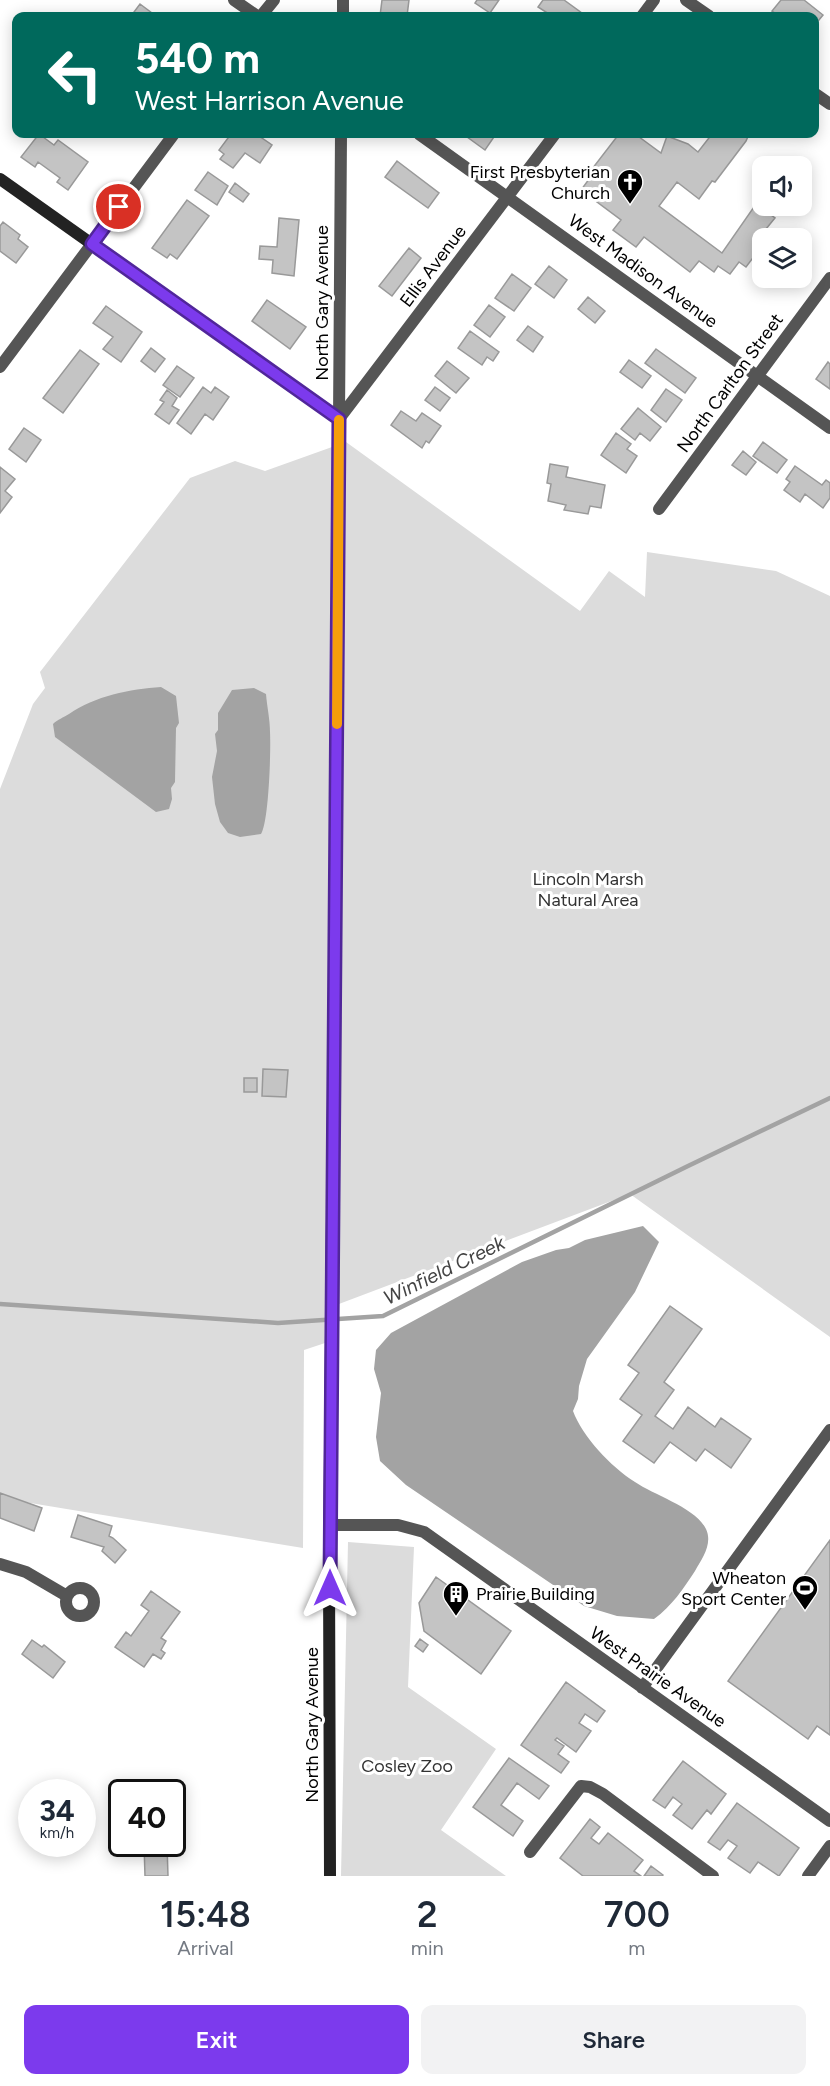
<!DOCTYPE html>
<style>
body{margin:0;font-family:Figtree,sans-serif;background:#f2f2f3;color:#1f2937;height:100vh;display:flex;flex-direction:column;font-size:22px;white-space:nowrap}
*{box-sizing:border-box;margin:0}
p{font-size:20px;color:#747a83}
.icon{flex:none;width:33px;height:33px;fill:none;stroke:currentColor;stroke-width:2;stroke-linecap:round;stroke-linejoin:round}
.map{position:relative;height:1876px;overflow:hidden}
.sheet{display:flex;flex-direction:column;background:#fff;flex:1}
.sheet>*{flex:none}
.banner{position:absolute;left:12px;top:12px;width:807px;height:126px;border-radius:12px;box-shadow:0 3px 15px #0003;background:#00695c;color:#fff;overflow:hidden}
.buttons{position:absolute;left:752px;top:156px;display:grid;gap:12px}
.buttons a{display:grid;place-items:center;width:60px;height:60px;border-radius:12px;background:#fff;box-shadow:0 3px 15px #0003;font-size:30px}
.speed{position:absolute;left:18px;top:1779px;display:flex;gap:12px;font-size:30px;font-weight:700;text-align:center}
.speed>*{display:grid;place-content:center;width:78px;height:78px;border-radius:50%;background:#fff;box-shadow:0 3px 15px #0003;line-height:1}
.speed small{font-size:15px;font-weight:400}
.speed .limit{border:3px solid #111;border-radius:9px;background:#fff;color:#111}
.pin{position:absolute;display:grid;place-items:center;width:51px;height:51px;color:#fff;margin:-26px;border:3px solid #fff;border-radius:50%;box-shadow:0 2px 6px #0007}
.me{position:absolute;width:66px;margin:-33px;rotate:0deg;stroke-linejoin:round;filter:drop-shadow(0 0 4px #0008)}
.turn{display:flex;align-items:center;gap:21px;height:126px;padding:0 24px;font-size:27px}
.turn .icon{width:78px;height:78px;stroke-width:2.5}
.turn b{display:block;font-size:42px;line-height:51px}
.eta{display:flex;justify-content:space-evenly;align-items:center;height:102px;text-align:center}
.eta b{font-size:36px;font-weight:600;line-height:42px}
.primary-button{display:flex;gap:12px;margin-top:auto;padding:12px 24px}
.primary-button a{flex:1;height:69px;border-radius:12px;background:#7c3aed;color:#fff;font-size:24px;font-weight:600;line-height:69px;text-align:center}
.primary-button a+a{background:#f2f2f3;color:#1f2937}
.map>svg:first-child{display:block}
.green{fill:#dcdcdc}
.water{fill:#a3a3a3}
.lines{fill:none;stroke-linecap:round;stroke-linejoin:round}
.stream{stroke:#a3a3a3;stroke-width:4.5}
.building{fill:#c4c4c4;stroke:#999;stroke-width:1.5}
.street{stroke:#555;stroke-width:12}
.secondary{stroke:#222;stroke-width:12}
.route-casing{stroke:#51269a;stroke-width:15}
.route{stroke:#7c3aed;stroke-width:10}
.slow{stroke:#f59e0b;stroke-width:10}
.labels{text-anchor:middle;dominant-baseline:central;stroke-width:6;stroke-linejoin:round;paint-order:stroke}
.poi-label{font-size:18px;fill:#000;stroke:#fff;text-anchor:end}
.street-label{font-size:18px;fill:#000;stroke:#fff}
.park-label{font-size:18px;fill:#333;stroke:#fff}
.water-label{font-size:20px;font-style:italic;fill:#444;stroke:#fff}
</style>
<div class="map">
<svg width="830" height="1876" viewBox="0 0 830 1876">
<rect width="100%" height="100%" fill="#fff"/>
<path class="green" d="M346,442L580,611L609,571L645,597L647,552L776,571L830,596V1337L630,1194L331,1307V1341L304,1350L303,1548L0,1498V789L33,704L45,688L40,672L190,478L235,461L265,471Z
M348,1542L414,1547L408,1687L496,1749L441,1830L506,1876H341Z"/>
<path class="water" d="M161,687L176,696L179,723L176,728L175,782L171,788L172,799L169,809L156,812L55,737L53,724C58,719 63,718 69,714C95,696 130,689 161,687Z
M254,688L266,694C267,707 270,719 270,732C271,749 269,822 261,834L240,837L228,833L220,822L215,804L212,777L217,751L215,734L218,730V713L232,690Z
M643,1226L659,1242L635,1292L587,1359L579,1386L578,1399L573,1411C582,1436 611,1467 635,1482C654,1495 696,1508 706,1529C713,1544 702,1559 695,1571C683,1589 672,1606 654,1619L617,1616L584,1606L406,1485L380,1461L376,1437L381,1393L374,1369L376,1350L391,1333L522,1262L556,1250L569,1248L585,1240Z"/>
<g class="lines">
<path class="stream" d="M0,1304L278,1323L383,1316L688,1166L830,1098"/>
</g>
<path class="building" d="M382,0H409L407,16H380Z
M477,0H499L490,13L475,3Z
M543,0H564L586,16H552L538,7Z
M781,0H804L823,15L814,26V16H779L772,11Z
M140,4L156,16H131Z
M39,134L54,145L58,140L88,162L68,190L57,182L60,178L38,162L35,167L21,157Z
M231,134H256L272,145L260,163L245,153L233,168L220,159L224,154L219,150Z
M463,134H496L485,150Z
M619,134H635L661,153L667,136L688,144L698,152L712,134H749L746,141L715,182L712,181L699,199L677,182L659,206L722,253L756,204L775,218L766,229L771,233L767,238H762V246L746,267L739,262L730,274L718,266L714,272L699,261L690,272L644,237L636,247L613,230L621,220L581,190L595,171L592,169Z
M397,161L439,193L428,208L385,177Z
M208,172L228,186L217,205L195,190Z
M235,183L249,194L243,202L229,192Z
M187,200L209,216L177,259L170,254L167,258L152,248Z
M279,218L299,220L294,276L272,273L273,260L259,259L260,246L277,247Z
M3,222L20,235L18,239L28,247L16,263L0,251V226Z
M409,248L421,258L392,296L379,286Z
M549,266L567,280L554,298L535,284Z
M512,274L531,288L514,311L495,298Z
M588,297L605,311L595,323L578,309Z
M267,300L306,327L290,349L252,321Z
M489,305L505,317L490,337L474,325Z
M106,306L142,332L121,362L103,349L113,337L93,323Z
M528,326L543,337L533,352L517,340Z
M470,331L499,352L493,361L487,357L482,365L458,348Z
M151,348L165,359L155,372L141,361Z
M656,349L696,378L685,393L645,363Z
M80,350L99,364L63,413L43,398Z
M629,360L651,376L642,388L620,372Z
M447,361L469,378L456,393L435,376Z
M828,362L830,364V389L816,379Z
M177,366L194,378L180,397L163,385Z
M203,387L211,393L215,387L229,397L213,420L205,414L191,434L177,423Z
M435,387L450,398L440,411L425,400Z
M666,389L682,400L666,422L651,410Z
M167,390L177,398L172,406L179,410L169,424L155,414L164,402L160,400Z
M638,408L661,427L650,441L640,433L635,440L621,429Z
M401,411L416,421L422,413L441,426L429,443L426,441L422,448L391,425Z
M24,428L41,440L26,462L9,449Z
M616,433L631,444L627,449L637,456L626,473L601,455Z
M763,442L787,460L777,473L753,456Z
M743,451L756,462L746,475L732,465Z
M550,464L568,467L566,477L605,485L601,508L590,506L588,514L564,510L566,505L548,501L551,484L547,483Z
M795,466L822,485L826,480L830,483V498L823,508L805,494L800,502L784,490L790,482L786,479Z
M0,467L15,479L5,491L12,497L0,513Z
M263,1069L288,1070L286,1097L262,1096Z
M244,1078H257V1092H244Z
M670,1306L702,1329L664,1382L674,1390L655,1416L673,1429L688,1407L715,1427L721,1418L751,1439L731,1468L705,1449L696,1461L670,1442L654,1463L623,1441L642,1415L620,1399L639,1373L628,1365Z
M0,1493L42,1508L34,1531L0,1518Z
M78,1515L112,1526L109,1536L113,1538L126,1550L115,1563L102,1551L104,1547L71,1537Z
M830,1540V1735L817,1726L808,1739L728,1681Z
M436,1577L511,1631L481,1674L424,1631L419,1603Z
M151,1591L180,1612L161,1638L166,1641L161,1650L165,1653L161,1659L153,1654L144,1667L115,1647L126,1632L131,1636L149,1611L141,1605Z
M420,1639L428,1645L423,1652L415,1646Z
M32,1640L42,1647L44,1645L65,1662L53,1678L22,1654Z
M566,1682L605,1711L597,1722L585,1714L579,1723L591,1731L576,1752L557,1738L555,1740L564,1746L558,1754L569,1762L561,1773L521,1745Z
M509,1758L549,1786L539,1799L517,1783L501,1805L523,1821L513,1836L473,1807Z
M683,1761L726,1794L711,1814L707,1810L692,1829L673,1815L682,1804L673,1797L665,1808L653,1800Z
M737,1803L799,1848L779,1876L758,1862L750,1873L728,1858L737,1846L728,1840L720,1850L708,1842Z
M590,1819L600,1827L591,1838L599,1844L608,1833L643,1860L634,1871L641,1876H583L560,1858Z
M144,1844H167L168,1876H145Z
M651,1866L663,1875L662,1876H644Z"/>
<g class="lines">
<path class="street" d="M234,0L257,16
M686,0L709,16
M261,16L274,0
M343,16V0
M642,16L654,0
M814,93L830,104
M419,134L830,428
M0,367L174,134
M339,419L555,134
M339,419L341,134
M659,509L830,278
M331,1525H398L424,1532L830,1821
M0,1564L26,1572L67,1596
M66 1602a14 14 0 1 1 28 0a14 14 0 1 1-28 0Z
M642,1688L830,1430
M530,1852L581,1786L590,1787L603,1794L713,1876
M808,1876L830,1846"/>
<path class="secondary" d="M0,179L339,419L329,1565L330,1876"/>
</g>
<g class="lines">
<g class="route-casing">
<path id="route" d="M119,207L92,244L339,419L330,1588"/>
</g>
<use href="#route" class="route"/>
<path class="slow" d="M337,724L339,420"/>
</g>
<defs>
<g id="church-pin" transform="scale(1.35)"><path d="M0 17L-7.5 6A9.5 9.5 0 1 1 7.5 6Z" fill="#000" stroke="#fff"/><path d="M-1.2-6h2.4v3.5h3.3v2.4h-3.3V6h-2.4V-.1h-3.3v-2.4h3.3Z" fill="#fff"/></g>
<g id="stadium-pin" transform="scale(1.35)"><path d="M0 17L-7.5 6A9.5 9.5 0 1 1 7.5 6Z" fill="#000" stroke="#fff"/><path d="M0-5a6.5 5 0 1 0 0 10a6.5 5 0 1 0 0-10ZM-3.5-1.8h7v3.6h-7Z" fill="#fff"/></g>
<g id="building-pin" transform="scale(1.35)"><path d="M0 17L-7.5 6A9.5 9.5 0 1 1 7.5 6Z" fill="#000" stroke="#fff"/><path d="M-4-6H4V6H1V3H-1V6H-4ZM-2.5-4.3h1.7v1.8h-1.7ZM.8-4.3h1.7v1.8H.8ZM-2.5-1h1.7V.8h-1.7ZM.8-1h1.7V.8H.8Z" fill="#fff"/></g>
</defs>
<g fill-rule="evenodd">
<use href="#church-pin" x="630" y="182"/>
<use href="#stadium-pin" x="805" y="1588"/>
<use href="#building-pin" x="456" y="1594"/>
</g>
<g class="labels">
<g class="poi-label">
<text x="610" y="172">First Presbyterian<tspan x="610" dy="21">Church</tspan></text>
<text x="786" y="1578">Wheaton<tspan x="786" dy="21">Sport Center</tspan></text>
<text x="476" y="1594" text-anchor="start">Prairie Building</text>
</g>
<g class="street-label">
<text transform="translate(433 266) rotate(-53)">Ellis Avenue</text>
<text transform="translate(643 271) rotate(36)">West Madison Avenue</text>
<text transform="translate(322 303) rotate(-90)">North Gary Avenue</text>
<text transform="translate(730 383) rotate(-54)">North Carlton Street</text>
<text transform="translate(658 1677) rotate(35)">West Prairie Avenue</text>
<text transform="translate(312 1725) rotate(-90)">North Gary Avenue</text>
</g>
<g class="park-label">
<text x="588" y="879">Lincoln Marsh<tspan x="588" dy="21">Natural Area</tspan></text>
<text x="407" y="1766">Cosley Zoo</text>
</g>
<g class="water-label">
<text transform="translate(444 1270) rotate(-26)">Winfield Creek</text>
</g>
</g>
</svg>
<div class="buttons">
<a><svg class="icon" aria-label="sound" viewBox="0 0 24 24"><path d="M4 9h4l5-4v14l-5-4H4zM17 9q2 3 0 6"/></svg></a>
<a><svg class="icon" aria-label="layers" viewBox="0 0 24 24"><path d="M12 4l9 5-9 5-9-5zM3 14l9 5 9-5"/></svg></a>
</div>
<div class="speed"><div>34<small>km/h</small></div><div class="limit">40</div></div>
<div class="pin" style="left:119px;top:207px;background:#d93025"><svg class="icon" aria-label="arrive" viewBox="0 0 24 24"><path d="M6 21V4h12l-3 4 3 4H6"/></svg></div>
<svg class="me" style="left:330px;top:1588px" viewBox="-20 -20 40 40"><path d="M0-17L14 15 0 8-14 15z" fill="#7c3aed" stroke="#fff" stroke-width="4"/></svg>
<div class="banner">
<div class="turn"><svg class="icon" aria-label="left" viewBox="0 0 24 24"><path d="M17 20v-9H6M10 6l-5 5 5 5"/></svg><div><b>540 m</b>West Harrison Avenue</div></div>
</div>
</div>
<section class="sheet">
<div class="eta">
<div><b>15:48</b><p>Arrival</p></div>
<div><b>2</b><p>min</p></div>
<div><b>700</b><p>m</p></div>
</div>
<div class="primary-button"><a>Exit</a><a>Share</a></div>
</section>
